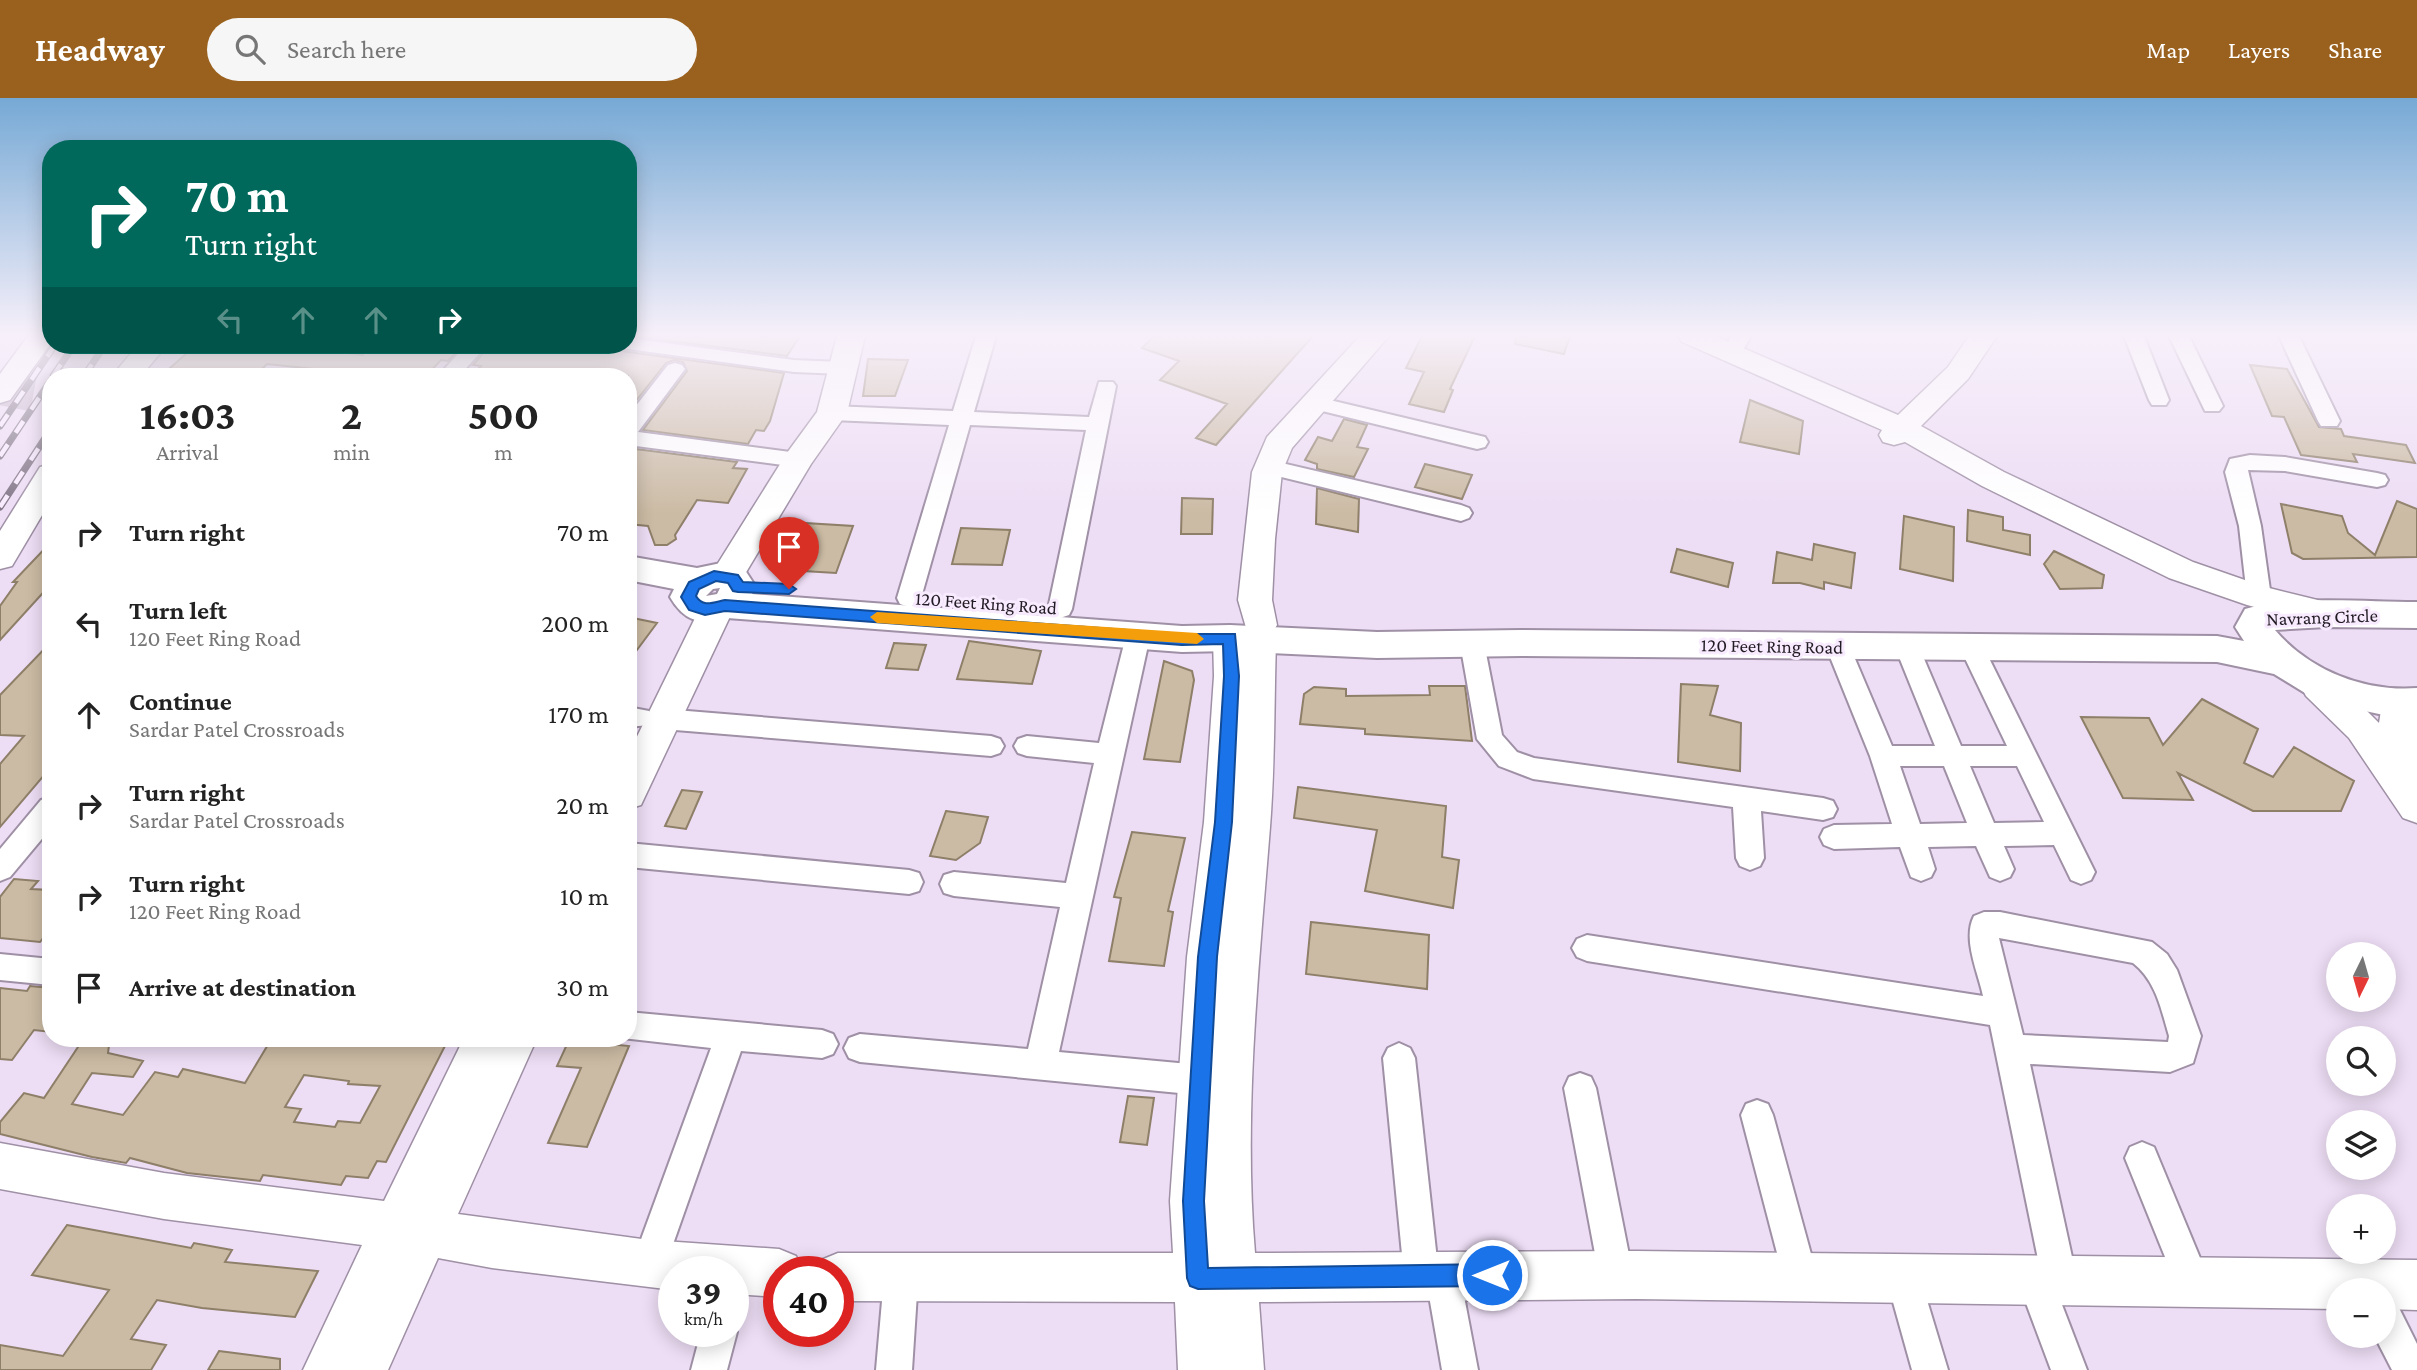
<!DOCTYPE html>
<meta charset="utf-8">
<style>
body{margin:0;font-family:"Crimson Pro",serif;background:#f6f6f6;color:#222;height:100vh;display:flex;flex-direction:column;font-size:26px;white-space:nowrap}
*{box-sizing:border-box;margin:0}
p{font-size:23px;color:#767676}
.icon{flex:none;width:38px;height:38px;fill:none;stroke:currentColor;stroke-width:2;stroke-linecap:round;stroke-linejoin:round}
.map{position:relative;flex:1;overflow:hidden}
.sheet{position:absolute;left:42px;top:270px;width:595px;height:679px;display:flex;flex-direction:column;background:#fff;border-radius:28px;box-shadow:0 4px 18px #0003}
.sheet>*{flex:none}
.top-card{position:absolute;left:42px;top:42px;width:595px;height:214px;border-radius:28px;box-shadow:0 4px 18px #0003;background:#00695c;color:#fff;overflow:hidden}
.needle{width:46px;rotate:185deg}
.fabs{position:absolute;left:2326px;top:844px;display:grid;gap:14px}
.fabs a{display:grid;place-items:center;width:70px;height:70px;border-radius:50%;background:#fff;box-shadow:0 4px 18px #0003;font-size:35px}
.speed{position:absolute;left:658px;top:1158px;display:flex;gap:14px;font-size:35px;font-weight:700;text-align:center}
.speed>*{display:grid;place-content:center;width:91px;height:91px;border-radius:50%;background:#fff;box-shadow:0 4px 18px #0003;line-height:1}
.speed small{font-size:18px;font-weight:400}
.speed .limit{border:10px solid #d22;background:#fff;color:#111}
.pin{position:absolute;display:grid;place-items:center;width:60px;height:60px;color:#fff;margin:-72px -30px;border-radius:50% 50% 50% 0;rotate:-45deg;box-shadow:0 0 7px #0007}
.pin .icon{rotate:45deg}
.me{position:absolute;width:77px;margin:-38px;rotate:270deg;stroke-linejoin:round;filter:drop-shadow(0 0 5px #0008)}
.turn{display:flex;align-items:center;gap:24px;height:147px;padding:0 28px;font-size:32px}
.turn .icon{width:91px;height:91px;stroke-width:2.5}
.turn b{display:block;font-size:49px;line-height:60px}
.lanes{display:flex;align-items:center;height:66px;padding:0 28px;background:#0003;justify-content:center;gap:35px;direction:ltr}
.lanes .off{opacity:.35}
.eta{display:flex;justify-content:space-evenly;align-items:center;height:119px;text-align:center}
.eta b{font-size:42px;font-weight:700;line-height:49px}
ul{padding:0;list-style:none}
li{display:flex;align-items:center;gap:21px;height:91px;padding:0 28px}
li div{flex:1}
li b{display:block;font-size:26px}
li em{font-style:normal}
header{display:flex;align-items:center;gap:42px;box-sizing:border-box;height:98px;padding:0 35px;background:#9a611e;color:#fff}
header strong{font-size:33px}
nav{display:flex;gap:38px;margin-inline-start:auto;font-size:24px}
.search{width:490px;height:63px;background:#f6f6f6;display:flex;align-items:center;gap:18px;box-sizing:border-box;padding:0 24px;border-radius:38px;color:#767676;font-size:26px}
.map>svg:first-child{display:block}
.building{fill:#cbbba4;stroke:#8e7f69;stroke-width:2;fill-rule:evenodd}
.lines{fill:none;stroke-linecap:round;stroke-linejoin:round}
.primary-tunnel{stroke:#c4b6cb;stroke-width:34;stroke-dasharray:34 17;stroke-linecap:butt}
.street-casing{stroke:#9f90a6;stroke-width:4}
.secondary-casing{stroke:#9f90a6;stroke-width:3}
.primary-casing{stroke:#9f90a6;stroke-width:4}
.street{fill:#fff;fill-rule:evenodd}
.secondary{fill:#fff;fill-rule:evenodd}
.primary{fill:#fff;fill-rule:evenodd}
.rail-casing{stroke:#7f7484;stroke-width:7}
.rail{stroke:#f8ebff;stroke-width:4.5;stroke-dasharray:14;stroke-linecap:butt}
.route{fill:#1a73e8;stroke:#114b97;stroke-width:2}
.slow{fill:#f59e0b}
.labels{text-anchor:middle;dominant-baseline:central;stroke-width:6;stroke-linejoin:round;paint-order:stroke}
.street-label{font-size:19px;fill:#211b23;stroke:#f8ebff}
</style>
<header>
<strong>Headway</strong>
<div class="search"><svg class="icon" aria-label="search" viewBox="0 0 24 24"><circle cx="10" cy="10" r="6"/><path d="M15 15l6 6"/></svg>Search here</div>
<nav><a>Map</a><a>Layers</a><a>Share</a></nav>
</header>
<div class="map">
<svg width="2417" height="1272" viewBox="0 0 2417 1272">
<rect width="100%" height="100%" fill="#edddf5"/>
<path class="building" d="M632,238H800L787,258Z
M1154,238H1313L1216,347L1196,340L1227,306L1160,282L1179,263L1142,250Z
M1422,238H1475L1450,291L1453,292L1444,314L1409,306L1424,274L1406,270Z
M1516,238H1570L1564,256L1515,246Z
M196,247H290L363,257V247H463L448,263L441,262L426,278H381L267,266L255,278H161Z
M490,247H549L589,252L590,247H616L621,253L784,275L770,323L764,333L756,332L748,346L643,332L687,273L683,264L674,262L666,265L628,313V278H472L481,268L473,267Z
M868,261L908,262L895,298H863Z
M2250,267L2287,271L2319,329L2341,331L2344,338L2406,347L2415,365L2353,356L2357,364L2301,357L2284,319L2272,318Z
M1750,302L1803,323L1799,356L1740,344Z
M1344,321L1367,327L1357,349L1368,351L1354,379L1317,371V366L1305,362L1318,339L1332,343Z
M628,350L737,364L733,370L747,371L728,405L697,402L675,437L676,441L667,447H655L648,428L628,426Z
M1425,366L1472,377L1462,401L1415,389Z
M1317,390L1359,401L1358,434L1316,426Z
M1182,400L1213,401L1212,436H1181Z
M2397,403L2417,411V459L2303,461L2292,455L2281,406L2342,418L2348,435L2375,457Z
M1968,412L2003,419V432L2030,437V457L1967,443Z
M1904,418L1954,429L1953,483L1900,471Z
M789,424L853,428L836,475L770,471Z
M961,430L1010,432L1002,467L952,466Z
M51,444V486L0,542V508L17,484H13Z
M1814,446L1855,455L1851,490L1824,484V491L1800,485H1773L1777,454L1812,462Z
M1677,451L1733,465L1728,489L1671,474Z
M2054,453L2104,477L2102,490L2060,491L2044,466Z
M628,519L657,525L628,564Z
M969,543L1041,553L1032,586L957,581Z
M51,544V677L45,676L0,729V666L24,638L0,637V597Z
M894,545L926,547L918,572L886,570Z
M1164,563L1192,573L1194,582L1180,664L1144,661Z
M1681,586L1718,588L1710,617L1741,625L1740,673L1678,664Z
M1429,588H1465L1472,643L1365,636V631L1300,626L1304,596L1314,589L1346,591V598L1430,597Z
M2202,601L2258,631L2244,665L2273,679L2294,649L2354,683L2341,713H2253L2178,675L2193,702L2123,700L2081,619L2149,620L2163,647Z
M1298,689L1446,708L1442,759L1459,762L1453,810L1365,793L1377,732L1294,720Z
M682,692L702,694L686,731L665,728Z
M946,713L988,719L980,745L956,762L930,758Z
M1132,734L1185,740L1168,813L1173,814L1164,868L1109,863L1121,800L1114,799Z
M14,781L38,783L31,791L51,792V830L40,844L0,840V799Z
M1311,824L1429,837L1427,891L1306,876Z
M30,888L51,890V934L34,932L12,962L0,961V890L27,893Z
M84,940H110L108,955L143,963L133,979L92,975L72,1006L123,1017L155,974L178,979L183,971L245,985L272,940H449L386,1064L377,1063L368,1080L346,1078L341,1087L263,1077L260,1083L187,1075L130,1060L126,1065L92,1059L0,1036V1024L24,995L44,1000ZM304,977L349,983L348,986L380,988L360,1025L338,1023L335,1029L294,1024L301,1011L285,1009Z
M569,942L629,948L587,1049L548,1045L581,970L557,968Z
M1128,998L1154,1000L1147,1047L1120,1044Z
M67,1127L191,1150L194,1145L232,1152L225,1164L318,1173L295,1219L202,1210L157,1202L131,1241L166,1247L151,1272H0V1247L63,1258L109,1192L32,1177Z
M219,1253L280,1261V1272H208Z"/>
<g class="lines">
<path class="primary-tunnel" d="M0,290L51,300"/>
<g class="street-casing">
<path id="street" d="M976,238H996L974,314L1089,319L1099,284H1113L1116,288L1072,511L1069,517L1060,520L1051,517L1048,511L1086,332L970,327L921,500L918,506L909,509L900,506L897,500L949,327L832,322L825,320L821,315L825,310L832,308L953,313Z
M1731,238H1751L1739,259H1725L1722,255Z
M2124,238H2144L2169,302L2166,307H2152L2149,302Z
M2169,238H2189L2223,308L2219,313H2205Z
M2279,238H2299L2340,323L2337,328H2321L2318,323Z
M628,240L794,262L842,264L849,266L852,270L849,274L842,276L794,274L621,250L619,247H628Z
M466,247H487L459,278H438Z
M675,265L682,267L685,271L638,334L798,355L806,357L809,362L806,367L798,369L628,347V318L668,267Z
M1317,299L1485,339L1488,344L1485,349L1477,351L1310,310L1307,305L1310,300Z
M2250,357L2285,359L2377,375L2385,377L2388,382L2385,387L2377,389L2285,373L2248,372L2261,428L2271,499L2268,505L2259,508L2250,505L2247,499L2239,428L2225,374L2230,361Z
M1269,362L1461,407L1469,410L1472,415L1469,420L1461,423L1261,374L1258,369L1261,364Z
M1138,529L1147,532L1150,538L1059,954L1200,967L1211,971L1216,982L1211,993L1200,997L860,964L849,960L844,950L849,940L860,936L1028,951L1060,809L954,798L944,795L940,786L944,777L954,774L1066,785L1094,665L1027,658L1018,655L1014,648L1018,641L1027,638L1099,645L1126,538L1129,532Z
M1472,536L1481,539L1484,545L1502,637L1517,654L1534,660L1823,700L1833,703L1837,711L1833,719L1823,722L1761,713L1764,760L1760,768L1750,772L1740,768L1736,760L1733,709L1533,681L1499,668L1477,641L1460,545L1463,539Z
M1838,540L1847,543L1850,549L1892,648H1935L1895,549L1898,543L1907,540L1916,543L1919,549L1961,648H2007L1960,550L1963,544L1972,541L1981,544L2095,774L2091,782L2081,786L2071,782L2054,747L2004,748L2014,771L2010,779L2000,783L1990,779L1976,748L1928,749L1935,771L1931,779L1921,783L1911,779L1900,749L1834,751L1824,747L1820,739L1824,731L1834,727L1892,726L1870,658L1826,549L1829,543ZM1900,668H1944L1967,725L1920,726ZM1970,668H2017L2044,724L1994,725Z
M628,609L649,613L652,618L654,614L663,611L991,638L1000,641L1004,648L1000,655L991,658L663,631L654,628L651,623L649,627L628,629Z
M51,699V730L10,779L0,783V751L41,702Z
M628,745L909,772L919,775L923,784L919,793L909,796L628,769Z
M1984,814H2000L2152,844L2167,856L2177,872L2201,938L2193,965L2170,974L2030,966L2077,1182L2072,1194L2059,1199L2087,1272H2051L2017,1181L2022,1169L2034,1164L2039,1166L1990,927L1587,863L1577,859L1572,850L1577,841L1587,837L1983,898C1978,874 1962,841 1974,818ZM1999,840L2133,865C2156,883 2161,911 2169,938L2168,944L2023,937Z
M0,856L51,861V887L0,882Z
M628,914L822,932L833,936L838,946L833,956L822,960L741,953L666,1166L661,1178L649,1183L637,1178L632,1166L711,950L622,940H628Z
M1399,945L1410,950L1415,960L1437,1162L1443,1160L1455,1165L1460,1177L1478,1272H1442L1428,1192L1421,1194L1409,1189L1404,1177L1383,960L1388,950Z
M1580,975L1591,979L1596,990L1633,1177L1628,1189L1616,1194L1604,1189L1599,1177L1564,990L1569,979Z
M1757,1002L1768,1006L1773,1017L1817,1178L1812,1190L1800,1195L1788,1190L1783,1178L1741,1017L1746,1006Z
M2142,1044L2154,1049L2210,1184L2204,1196L2192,1202L2180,1196L2125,1060L2130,1049Z
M1903,1162L1915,1167L1920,1179L1948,1272H1912L1886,1179L1891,1167Z
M901,1163L913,1168L918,1180L912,1272H876L884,1180L889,1168Z
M2384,1201L2397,1206L2417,1246V1272H2392L2374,1237H2384Z
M733,1225L737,1234L727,1272H691L701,1234H733Z"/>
</g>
<g class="secondary-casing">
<path id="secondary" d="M28,238H51V245L10,302L0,305V276Z
M837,238H865L847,315L811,366L739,486L727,490L715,486L710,478L715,470L787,355L817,314Z
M1360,238H1389L1292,350L1282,374L1275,441L1272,502L1277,527L1272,535L1276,542C1274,604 1275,667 1270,729C1259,869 1243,1015 1255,1155L1636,1153L2417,1162V1212L2384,1211V1192H2338V1211L1636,1201L1259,1204L1264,1272H1178L1175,1204L838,1203V1174H816L821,1162L838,1155H1173L1170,1103L1187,859L1204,724L1214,578L1213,540L1218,531L1230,527L1242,531L1245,536L1247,533L1238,502L1252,374L1267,339Z
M1678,238H1715L1898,317L1948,269L1969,238H1997L1968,281L1921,328L2004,374L2193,464L2265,489L2338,507L2343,516L2338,525L2326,528L2247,507L2169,480L1982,388L1905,344L1894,347L1883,344L1879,337L1882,332L1682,244Z
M138,247H167L141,278H112Z
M51,366V402L12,468L0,471V433L40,369Z
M717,498L729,501L734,510L641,707L628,711V657L700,510L705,501Z
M2319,575L2332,578L2379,625L2382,606L2387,596L2400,592L2417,598V725L2403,720L2349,640L2306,598L2301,588L2306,578Z
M464,940H537L458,1116L649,1142L779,1151L796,1158L803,1174H779V1199L733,1196V1174H674V1192L492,1170L438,1160L388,1272H303L362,1147L164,1121L0,1091V1045L164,1075L384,1103Z"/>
</g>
<g class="primary-casing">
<path id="primary" d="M628,458L697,470L721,465L745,472L756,489L752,496L1182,528L1230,527L1377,534L1521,532L2217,538L2244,543L2235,529L2245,511C2291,497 2368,504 2417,504V530L2326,529L2275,532C2309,572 2364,594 2417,590V618L2393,619L2351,610L2305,595L2274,576L2217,564L1521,558L1377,560L1230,553L1182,554L727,520C700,528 684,523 670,499L674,491L628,482ZM720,490L717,496L706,498L713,491Z"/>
</g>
<use href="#street" class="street"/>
<use href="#secondary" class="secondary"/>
<use href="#primary" class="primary"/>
<g class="rail-casing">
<path id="rail" d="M53,278L74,247
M84,278L105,247
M0,328L55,247
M0,358L51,282
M0,409L51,331"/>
</g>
<use href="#rail" class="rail"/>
</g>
<linearGradient id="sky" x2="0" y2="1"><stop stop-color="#76a9d5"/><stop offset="0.57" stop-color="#f7f0fa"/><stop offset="1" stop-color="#f7f0fa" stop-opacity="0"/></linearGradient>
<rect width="2417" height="416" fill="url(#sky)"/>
<path class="route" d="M714,473L738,477L743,484L789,486L796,491L789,496L738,494L733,493L728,485L716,483L699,491L696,498C703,510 714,504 725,502L1182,536H1235L1239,578L1232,724L1217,859L1204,1103L1208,1170L1492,1166L1500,1170L1503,1177L1500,1185L1492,1188L1198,1191L1190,1188L1187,1180L1183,1103L1198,859L1215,724L1224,578L1223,546L1182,547L725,513L705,517L689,512L681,499L689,484Z"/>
<path class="slow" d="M877,514L1197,535L1204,541L1197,546L877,525L870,519Z"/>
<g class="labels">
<g class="street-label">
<text transform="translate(986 505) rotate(4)">120 Feet Ring Road</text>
<text transform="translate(2322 519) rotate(-2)">Navrang Circle</text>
<text transform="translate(1772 548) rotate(1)">120 Feet Ring Road</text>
</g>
</g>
</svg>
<div class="fabs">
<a><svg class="needle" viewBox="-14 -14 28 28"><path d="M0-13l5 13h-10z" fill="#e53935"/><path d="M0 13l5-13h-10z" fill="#767676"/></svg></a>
<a><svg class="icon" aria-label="search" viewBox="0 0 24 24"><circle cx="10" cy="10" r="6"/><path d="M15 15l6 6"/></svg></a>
<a><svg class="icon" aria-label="layers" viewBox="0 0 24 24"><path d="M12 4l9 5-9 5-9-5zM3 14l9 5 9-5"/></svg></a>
<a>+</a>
<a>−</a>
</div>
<div class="speed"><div>39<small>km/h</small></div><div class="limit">40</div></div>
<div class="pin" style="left:789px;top:491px;background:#d93025"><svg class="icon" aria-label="arrive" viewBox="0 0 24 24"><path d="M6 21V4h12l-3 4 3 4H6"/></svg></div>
<svg class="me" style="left:1492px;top:1177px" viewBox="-20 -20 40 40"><circle r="17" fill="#1a73e8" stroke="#fff" stroke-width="3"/><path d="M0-11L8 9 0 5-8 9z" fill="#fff"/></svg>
<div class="top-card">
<div class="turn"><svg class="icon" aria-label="right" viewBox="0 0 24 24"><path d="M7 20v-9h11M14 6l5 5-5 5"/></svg><div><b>70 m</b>Turn right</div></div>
<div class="lanes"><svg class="icon off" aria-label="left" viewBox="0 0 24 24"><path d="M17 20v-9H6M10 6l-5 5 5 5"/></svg><svg class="icon off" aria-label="ahead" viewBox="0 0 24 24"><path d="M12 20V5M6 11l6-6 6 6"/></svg><svg class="icon off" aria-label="ahead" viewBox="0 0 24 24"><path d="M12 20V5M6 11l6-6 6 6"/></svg><svg class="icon" aria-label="right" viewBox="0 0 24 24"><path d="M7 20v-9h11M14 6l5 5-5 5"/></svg></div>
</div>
<section class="sheet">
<div class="eta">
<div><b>16:03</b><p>Arrival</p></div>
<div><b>2</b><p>min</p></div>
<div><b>500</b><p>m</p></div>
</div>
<ul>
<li><svg class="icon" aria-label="right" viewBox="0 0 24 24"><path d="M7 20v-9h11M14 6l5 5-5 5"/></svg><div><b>Turn right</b></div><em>70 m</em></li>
<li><svg class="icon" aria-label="left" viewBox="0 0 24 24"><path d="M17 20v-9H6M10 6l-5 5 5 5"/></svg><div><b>Turn left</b><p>120 Feet Ring Road</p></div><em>200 m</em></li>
<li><svg class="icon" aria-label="ahead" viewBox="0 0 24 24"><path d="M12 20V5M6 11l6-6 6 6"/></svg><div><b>Continue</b><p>Sardar Patel Crossroads</p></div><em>170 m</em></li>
<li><svg class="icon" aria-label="right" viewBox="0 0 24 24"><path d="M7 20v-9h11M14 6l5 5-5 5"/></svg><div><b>Turn right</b><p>Sardar Patel Crossroads</p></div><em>20 m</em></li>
<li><svg class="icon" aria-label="right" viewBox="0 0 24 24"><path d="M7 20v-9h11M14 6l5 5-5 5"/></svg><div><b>Turn right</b><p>120 Feet Ring Road</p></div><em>10 m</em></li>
<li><svg class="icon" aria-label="arrive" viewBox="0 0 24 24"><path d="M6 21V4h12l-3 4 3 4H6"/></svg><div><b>Arrive at destination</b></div><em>30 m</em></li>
</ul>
</section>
</div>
